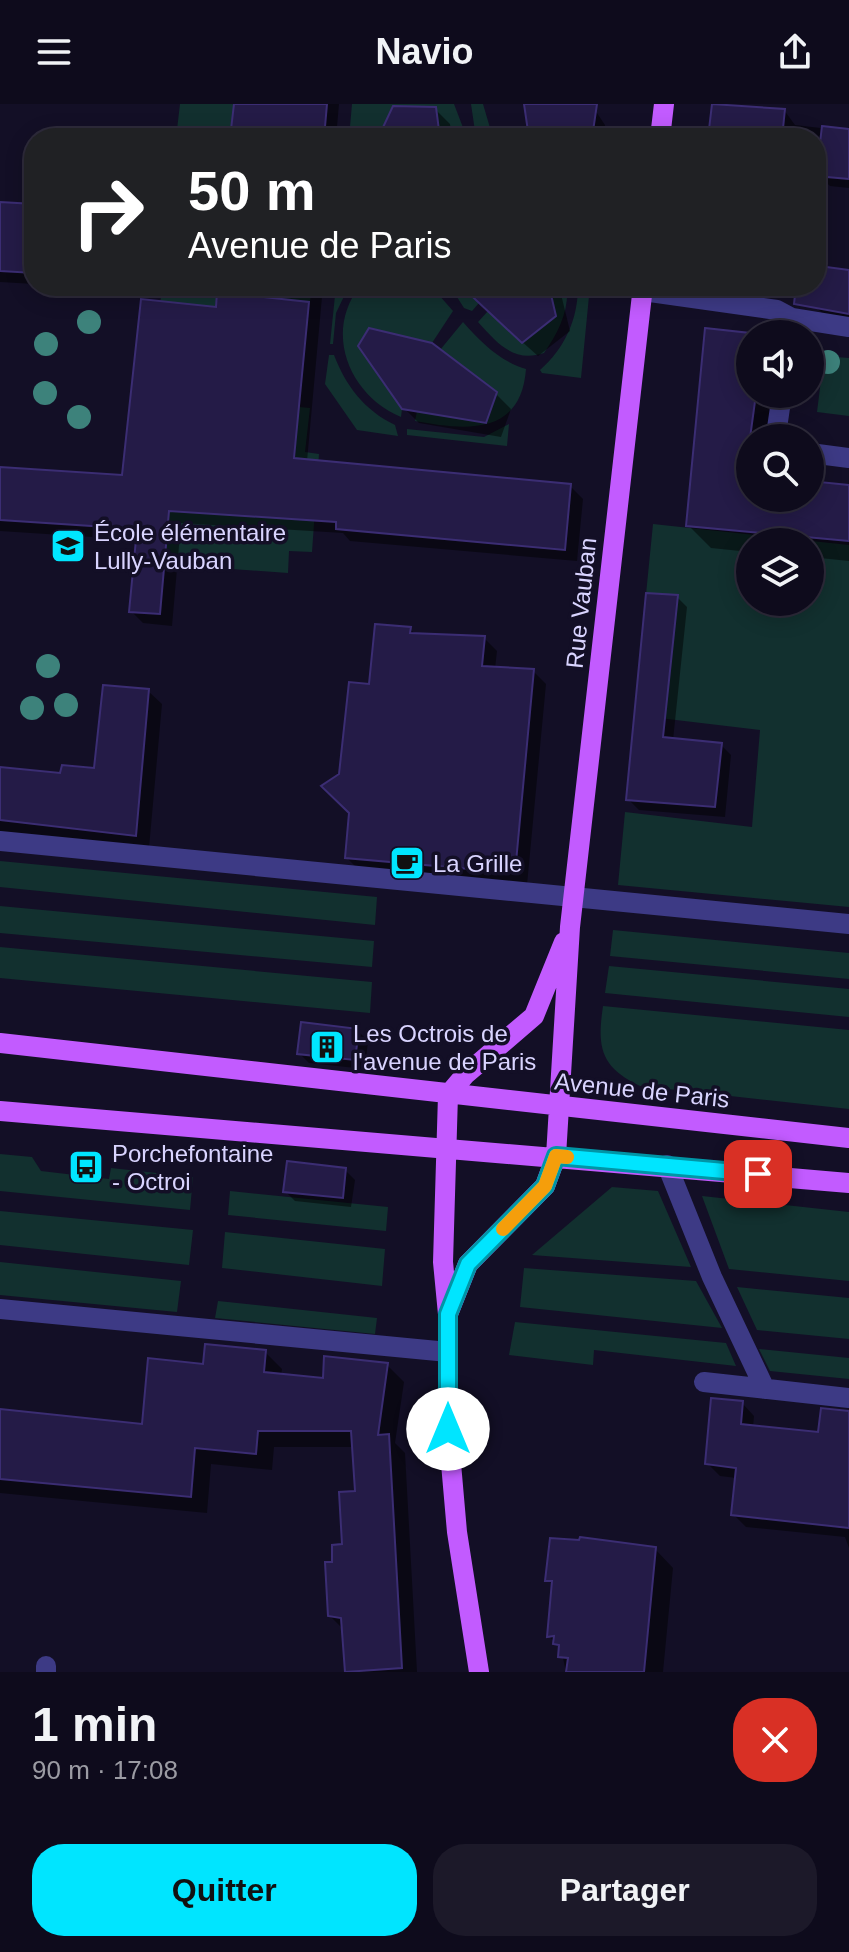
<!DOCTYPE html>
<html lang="fr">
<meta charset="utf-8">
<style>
body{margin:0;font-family:Arial,sans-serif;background:#1c1929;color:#f1f3f6;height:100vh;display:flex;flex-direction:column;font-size:30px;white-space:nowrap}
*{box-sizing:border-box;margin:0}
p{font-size:26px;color:#9b9ba3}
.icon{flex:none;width:44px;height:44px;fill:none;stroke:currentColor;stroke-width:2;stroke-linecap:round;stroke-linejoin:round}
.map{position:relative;height:1568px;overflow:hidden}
.details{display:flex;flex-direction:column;background:#0e0b1c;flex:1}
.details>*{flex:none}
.top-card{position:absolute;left:24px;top:24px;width:802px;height:168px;border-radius:32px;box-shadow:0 4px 20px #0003,0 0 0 2px #2e2b3b;background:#202124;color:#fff;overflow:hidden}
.fabs{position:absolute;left:736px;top:216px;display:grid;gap:16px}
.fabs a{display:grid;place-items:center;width:88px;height:88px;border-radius:50%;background:#0e0b1c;box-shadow:0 4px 20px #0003,0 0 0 2px #2e2b3b;font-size:40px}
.pin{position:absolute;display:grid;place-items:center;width:68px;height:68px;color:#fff;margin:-34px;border-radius:16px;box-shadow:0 4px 12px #0006}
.me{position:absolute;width:88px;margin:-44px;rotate:0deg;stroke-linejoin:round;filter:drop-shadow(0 0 6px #0008)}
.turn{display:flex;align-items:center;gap:28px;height:168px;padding:0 32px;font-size:36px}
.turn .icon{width:104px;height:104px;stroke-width:2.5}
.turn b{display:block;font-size:56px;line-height:68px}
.round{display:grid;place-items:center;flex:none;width:84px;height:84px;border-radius:32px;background:#1c1929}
.head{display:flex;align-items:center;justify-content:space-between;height:136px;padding:0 32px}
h1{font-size:48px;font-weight:700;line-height:60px}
.primary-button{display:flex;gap:16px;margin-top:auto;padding:16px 32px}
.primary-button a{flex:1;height:92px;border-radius:32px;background:#00e5ff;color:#111;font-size:32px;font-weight:700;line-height:92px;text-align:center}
.primary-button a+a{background:#1c1929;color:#f1f3f6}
header{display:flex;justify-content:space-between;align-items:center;height:104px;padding:0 32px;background:#0e0b1c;font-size:36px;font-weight:700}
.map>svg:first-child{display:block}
.green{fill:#12302f;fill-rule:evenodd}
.shadow{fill:#0007}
.building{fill:#241b47;stroke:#3b2d73;stroke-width:2}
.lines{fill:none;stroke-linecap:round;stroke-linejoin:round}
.minor{stroke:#3d3a85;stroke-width:20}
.major{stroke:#c25bff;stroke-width:20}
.tree{fill:#3d827b}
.route-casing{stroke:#0095a6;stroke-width:20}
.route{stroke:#00e5ff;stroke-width:14}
.slow{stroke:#f59e0b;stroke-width:14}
.labels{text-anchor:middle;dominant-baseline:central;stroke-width:7;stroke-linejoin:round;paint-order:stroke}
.poi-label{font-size:24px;fill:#d9d4ff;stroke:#130f26;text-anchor:start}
.street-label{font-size:24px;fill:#d9d4ff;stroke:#130f26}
</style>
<header><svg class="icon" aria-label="menu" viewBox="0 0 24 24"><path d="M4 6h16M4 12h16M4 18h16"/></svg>Navio<svg class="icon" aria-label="share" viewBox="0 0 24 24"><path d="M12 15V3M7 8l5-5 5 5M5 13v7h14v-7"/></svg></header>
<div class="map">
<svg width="849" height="1568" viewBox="0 0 849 1568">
<rect width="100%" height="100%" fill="#130f26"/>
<path class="green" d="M180,0H234L230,34H176Z
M352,0H454L467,34H440L436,3L393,2L378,34H349Z
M471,0H483L493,34H476Z
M162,182L195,185L196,182H312L310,198L217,188L195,409L290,415L299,303L310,304L305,348L319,350L312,448L289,447L288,469L134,458Z
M336,182H349L336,209L333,240H330Z
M360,182H431L453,207L432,239L369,224L358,241L402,305L401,313C350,292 323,229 360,182Z
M450,182H470L479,199L472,207L464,204Z
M549,182H567C569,208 558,229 544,249C514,259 498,240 478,218L488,207Z
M578,182H590L581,274L542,269L540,266C565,244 578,215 578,182Z
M463,218C481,238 499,257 526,265C521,333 464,326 415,317L417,307L486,319L497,288L440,246Z
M329,251H334C346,282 364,306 395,321L398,332L357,326L325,280Z
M824,252L849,254V312L817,308Z
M509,320L507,342L407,331V325L484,333Z
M653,420L849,441V803L618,781L625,708L752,723L760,626L634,611ZM750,438H810V498H750Z
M0,757L377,793L375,821L0,783Z
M0,802L374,837L372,863L0,829Z
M613,826L849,849V875L610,852Z
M0,843L372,878L370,909L0,874Z
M609,862L849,885V913L605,889Z
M603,902L849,926V1005L640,982C600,963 597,943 603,902Z
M0,1050L32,1053L41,1067L109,1075L111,1064L193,1073L190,1106L0,1087Z
M612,1083L658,1087L691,1163L532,1151Z
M230,1087L388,1103L386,1127L228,1111Z
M702,1092L849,1108V1177L729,1165Z
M0,1107L193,1126L189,1161L0,1141Z
M225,1128L385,1145L382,1182L222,1164Z
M0,1158L181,1177L177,1208L0,1191Z
M524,1164L696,1177L722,1224L520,1203Z
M737,1183L849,1194V1235L757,1226Z
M218,1197L377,1214L375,1230L215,1214Z
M515,1218L726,1239L736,1262L594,1246L593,1261L509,1251Z
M759,1245L849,1254V1275L770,1267Z"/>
<path class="shadow" d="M236,0H339L336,34H233Z
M526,0H591L605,21L603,34H531Z
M714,0L784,6L795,21L846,27L849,23V84L830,82L818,71L816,34H710Z
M435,5L450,20L452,34H380Z
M0,100L34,102V180L0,178Z
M849,168V222L831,218L817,204Z
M61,182H149L148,188Z
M220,182H323L307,357L570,382L583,395L577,457L350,437L343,429L181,419L172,522L143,519L131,507L138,436L0,427V365L124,374L217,206Z
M472,182H559L570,227L538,252L492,211Z
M750,231V290H781L777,334H750V394H810V379L849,383V457L810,453V438H750V448L711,444L688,421Z
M496,290L511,305L501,333L419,319L404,304Z
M677,493L687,503L673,636L721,641L731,651L725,713L639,706L628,695Z
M410,525L416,531L484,534L497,547L495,565L533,567L546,580L527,781L360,767L347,754L351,709L341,671L371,582Z
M148,587L162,600L149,744L0,728V665L62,671L96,666Z
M358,927L368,937L365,965L309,959L299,949Z
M345,1066L355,1076L351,1103L295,1097L285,1087Z
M265,1248L282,1265L281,1272L325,1276L387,1261L404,1278L395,1339L405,1349L417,1568H347L343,1525L329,1511L334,1459L345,1442L357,1389L354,1343H274L272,1366L211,1360L207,1409L0,1389V1307L144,1322L205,1262Z
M742,1299L754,1312L753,1323L820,1330L849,1309V1444L845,1433L746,1423L733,1410L737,1374L720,1372L707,1359Z
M552,1436L626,1439L630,1443L655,1445L673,1464L663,1568H566L561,1545L549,1532L554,1482L548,1476Z"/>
<path class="building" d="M234,0H327L324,34H230Z
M524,0H597L592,34H529Z
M712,0L785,5L782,34H708Z
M393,2L436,3L440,34H378Z
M822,22L849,25V75L816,72Z
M0,98L34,100V169L0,167Z
M819,162L849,166V210L794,200L796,182H816Z
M461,182H549L556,212L522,239Z
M217,188L309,198L294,354L571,380L565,446L336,425V418L169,407L160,510L129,508L137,425L0,416V363L122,371L141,195L216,203Z
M369,224L432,239L497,288L486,319L402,305L358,242Z
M705,224L750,229V290H756L750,334V394H810V377L849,381V437L686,422Z
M646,489L678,491L663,633L722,639L715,703L626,696Z
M375,520L411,523L410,529L485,532L482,562L534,565L515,769L345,754L349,709L321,682L339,670L349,578L369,580Z
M103,581L149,585L136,732L0,716V663L60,669L62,661L94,664Z
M301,918L359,925L355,956L297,950Z
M287,1057L346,1064L343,1094L283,1088Z
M205,1240L266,1246L264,1268L323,1274L324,1252L388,1259L378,1331L389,1330L402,1564L345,1568L341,1514L328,1512L325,1458H332V1441L342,1440L339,1388L355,1387L351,1327H258L256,1350L195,1344L191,1393L0,1375V1305L142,1320L148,1254L203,1260Z
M711,1294L743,1297L741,1320L818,1328L821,1304L849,1307V1424L731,1411L736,1364L705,1360Z
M580,1433L656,1443L644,1568H566L568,1554L558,1553L559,1541L553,1540L554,1532L547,1533L552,1477H545L550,1434L579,1436Z"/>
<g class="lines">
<path class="minor" d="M643,187L777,206L792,214L849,223
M782,290L777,324L783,334
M810,349L849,354
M0,737L849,820
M667,1061L712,1173L765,1285
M0,1205L448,1248
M704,1278L849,1294
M46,1568V1562"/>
<path class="major" d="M660,34L664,0
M0,939L849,1034
M448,991L443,1158L448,1210V1325L457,1428L479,1568
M448,991L465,971L534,912L564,838
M0,1007L849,1079
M448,1210L468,1160L545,1082L556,1052L570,823L643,182"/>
</g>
<g class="tree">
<circle cx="89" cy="218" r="12"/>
<circle cx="46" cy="240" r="12"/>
<circle cx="828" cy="258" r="12"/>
<circle cx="45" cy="289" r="12"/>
<circle cx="79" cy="313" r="12"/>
<circle cx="48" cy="562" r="12"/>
<circle cx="66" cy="601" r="12"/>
<circle cx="32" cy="604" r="12"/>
</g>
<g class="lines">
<g class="route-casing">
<path id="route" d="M448,1325V1210L468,1160L545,1082L556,1052L758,1070"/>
</g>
<use href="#route" class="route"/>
<path class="slow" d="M503,1125L545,1082L556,1052L567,1053"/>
</g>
<defs>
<g id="school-square" transform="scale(1.8)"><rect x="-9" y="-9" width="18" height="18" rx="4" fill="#00e5ff" stroke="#130f26"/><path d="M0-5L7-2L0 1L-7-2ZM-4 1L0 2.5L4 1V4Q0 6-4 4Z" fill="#111"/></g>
<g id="cafe-square" transform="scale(1.8)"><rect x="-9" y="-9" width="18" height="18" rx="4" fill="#00e5ff" stroke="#130f26"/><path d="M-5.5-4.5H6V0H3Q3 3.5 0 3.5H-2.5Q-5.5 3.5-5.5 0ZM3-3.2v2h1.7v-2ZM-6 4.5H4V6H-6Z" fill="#111"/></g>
<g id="building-square" transform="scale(1.8)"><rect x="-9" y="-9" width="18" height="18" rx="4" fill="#00e5ff" stroke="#130f26"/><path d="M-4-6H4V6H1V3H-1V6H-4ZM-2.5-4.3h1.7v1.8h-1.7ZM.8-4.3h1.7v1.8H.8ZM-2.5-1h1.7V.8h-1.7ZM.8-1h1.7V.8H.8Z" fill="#111"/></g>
<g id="bus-square" transform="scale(1.8)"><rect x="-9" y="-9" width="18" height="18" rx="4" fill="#00e5ff" stroke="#130f26"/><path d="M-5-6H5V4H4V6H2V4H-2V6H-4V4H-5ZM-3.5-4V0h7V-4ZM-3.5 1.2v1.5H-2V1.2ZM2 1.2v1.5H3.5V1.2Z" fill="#111"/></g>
</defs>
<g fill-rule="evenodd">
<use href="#school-square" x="68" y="442"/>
<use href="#cafe-square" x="407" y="759"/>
<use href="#building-square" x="327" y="943"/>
<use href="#bus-square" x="86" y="1063"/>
</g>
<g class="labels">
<g class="poi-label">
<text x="94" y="428">École élémentaire<tspan x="94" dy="28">Lully-Vauban</tspan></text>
<text x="433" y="759">La Grille</text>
<text x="353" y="929">Les Octrois de<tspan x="353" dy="28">l'avenue de Paris</tspan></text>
<text x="112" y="1049">Porchefontaine<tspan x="112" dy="28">- Octroi</tspan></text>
</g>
<g class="street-label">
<text transform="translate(581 499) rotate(-84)">Rue Vauban</text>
<text transform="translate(642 986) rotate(6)">Avenue de Paris</text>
</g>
</g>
</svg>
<div class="fabs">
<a><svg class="icon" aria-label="sound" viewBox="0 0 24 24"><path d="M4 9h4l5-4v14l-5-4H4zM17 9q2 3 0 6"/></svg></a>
<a><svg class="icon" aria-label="search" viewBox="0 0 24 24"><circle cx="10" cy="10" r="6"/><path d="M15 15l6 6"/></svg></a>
<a><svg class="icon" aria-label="layers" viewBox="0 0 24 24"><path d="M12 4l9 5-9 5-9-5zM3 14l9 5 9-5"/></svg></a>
</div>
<div class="pin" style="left:758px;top:1070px;background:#d93025"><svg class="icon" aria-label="arrive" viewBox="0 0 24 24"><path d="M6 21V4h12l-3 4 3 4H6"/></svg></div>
<svg class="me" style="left:448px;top:1325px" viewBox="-20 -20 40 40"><circle r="19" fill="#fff"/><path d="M0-13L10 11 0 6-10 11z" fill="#00e5ff"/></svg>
<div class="top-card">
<div class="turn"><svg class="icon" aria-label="right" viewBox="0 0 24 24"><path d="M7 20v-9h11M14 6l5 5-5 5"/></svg><div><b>50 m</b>Avenue de Paris</div></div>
</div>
</div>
<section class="details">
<div class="head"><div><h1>1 min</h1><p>90 m · 17:08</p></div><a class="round" style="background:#d93025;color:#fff"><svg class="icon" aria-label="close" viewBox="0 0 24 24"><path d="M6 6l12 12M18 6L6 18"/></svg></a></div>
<div class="primary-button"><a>Quitter</a><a>Partager</a></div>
</section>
